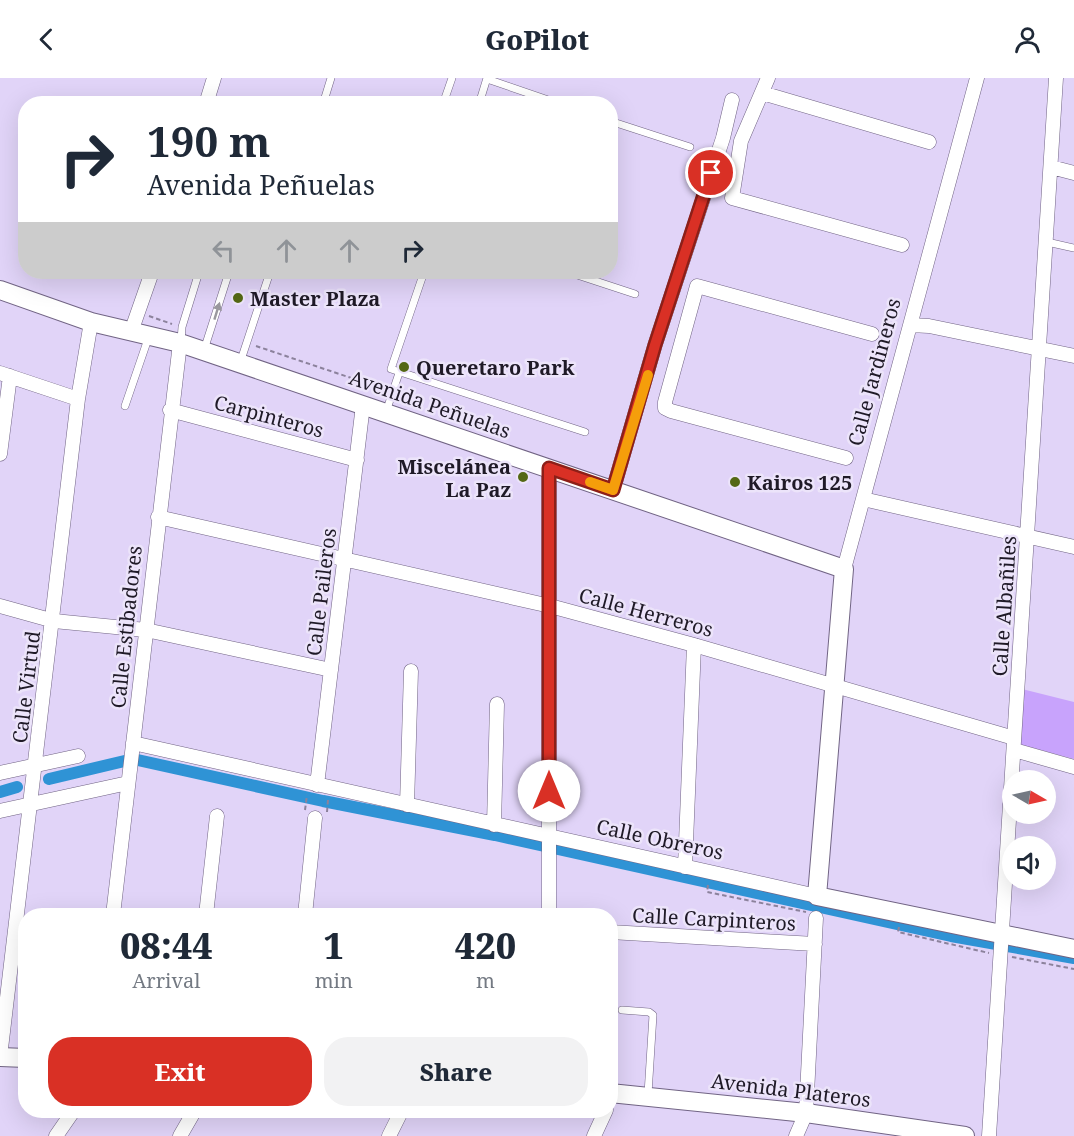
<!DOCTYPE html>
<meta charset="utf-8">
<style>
body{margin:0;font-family:"Noto Serif",serif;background:#f2f2f3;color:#1f2937;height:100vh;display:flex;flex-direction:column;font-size:22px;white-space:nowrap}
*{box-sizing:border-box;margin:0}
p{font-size:20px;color:#747a83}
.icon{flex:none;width:33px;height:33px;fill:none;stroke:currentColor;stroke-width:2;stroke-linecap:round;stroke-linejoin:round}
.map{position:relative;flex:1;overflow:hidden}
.panel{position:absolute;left:18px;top:830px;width:600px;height:210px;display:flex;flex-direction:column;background:#fff;border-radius:24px;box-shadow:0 6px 24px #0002}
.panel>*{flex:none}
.banner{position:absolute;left:18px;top:18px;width:600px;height:183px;border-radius:24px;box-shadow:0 6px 24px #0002;background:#fff;color:#1f2937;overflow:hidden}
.needle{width:39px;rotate:99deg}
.buttons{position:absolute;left:1002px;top:692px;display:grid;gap:12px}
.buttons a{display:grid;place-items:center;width:54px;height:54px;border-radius:50%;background:#fff;box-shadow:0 6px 24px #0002;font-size:30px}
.pin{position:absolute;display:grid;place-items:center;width:51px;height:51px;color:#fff;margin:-26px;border:3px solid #fff;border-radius:50%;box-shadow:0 2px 6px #0007}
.me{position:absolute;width:66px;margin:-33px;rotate:0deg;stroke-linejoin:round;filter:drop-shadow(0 0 4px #0008)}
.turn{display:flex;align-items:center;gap:21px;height:126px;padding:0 30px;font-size:27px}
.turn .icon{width:78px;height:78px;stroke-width:2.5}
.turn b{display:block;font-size:42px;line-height:51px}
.lanes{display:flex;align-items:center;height:57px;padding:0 30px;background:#0003;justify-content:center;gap:30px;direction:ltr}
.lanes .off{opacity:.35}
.eta{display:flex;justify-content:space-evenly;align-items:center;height:102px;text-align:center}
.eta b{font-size:36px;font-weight:800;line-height:42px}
.action{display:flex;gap:12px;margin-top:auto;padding:12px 30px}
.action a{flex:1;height:69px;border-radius:24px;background:#d93025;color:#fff;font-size:24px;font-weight:800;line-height:69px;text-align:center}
.action a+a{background:#f2f2f3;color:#1f2937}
header{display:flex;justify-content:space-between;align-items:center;height:78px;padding:0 30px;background:#fff;font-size:27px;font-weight:800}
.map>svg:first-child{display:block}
.green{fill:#c8a3fc}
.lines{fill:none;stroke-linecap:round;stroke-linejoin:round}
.canal{stroke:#2f93d5;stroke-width:12}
.service-casing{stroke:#716484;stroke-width:8}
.minor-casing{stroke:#716484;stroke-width:15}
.tertiary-casing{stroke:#716484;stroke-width:20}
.path{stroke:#8c829c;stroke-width:2;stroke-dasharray:4.5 3;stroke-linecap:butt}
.service{stroke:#fff;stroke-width:7}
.minor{stroke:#fff;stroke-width:14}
.tertiary{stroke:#fff;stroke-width:18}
.oneway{fill:#9a989e}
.route-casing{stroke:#8d1f18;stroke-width:15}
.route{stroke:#d93025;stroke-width:10}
.slow{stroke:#f59e0b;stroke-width:10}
.poi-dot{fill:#546814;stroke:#ece4fa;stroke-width:2}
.labels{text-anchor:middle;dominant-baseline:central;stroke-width:5;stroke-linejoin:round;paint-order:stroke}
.poi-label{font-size:20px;font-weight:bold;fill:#1f1a27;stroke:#ece4fa;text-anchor:start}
.street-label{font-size:20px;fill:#1f1a27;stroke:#ece4fa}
</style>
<header><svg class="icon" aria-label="back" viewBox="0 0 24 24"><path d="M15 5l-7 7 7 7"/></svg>GoPilot<svg class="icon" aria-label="person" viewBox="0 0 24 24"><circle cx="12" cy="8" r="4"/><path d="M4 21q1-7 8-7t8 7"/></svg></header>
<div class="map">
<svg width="1074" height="1058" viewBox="0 0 1074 1058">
<rect width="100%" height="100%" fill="#e1d4f8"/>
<path class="green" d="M1018,610L1074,624V681L1014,665Z"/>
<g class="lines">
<path class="canal" d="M49,701L133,681L323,723L495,757L951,858L1074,880
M0,714L17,709"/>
<g class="service-casing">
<path id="service" d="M487,1L560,26
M323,26L331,0
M443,26L452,0
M479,26L487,0
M610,43L690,69
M1047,164L1074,170
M424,194L391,291L585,354
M568,194L635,216
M181,263L182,249L199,194
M204,272L229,194
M240,285L270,194
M125,328L149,258
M386,334L399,295
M622,932L649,934L653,937L648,1016"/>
</g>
<g class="minor-casing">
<path id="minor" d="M768,0L741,63L732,120L902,167
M762,15L929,64
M206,26L214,0
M1051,89L1074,95
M910,247L929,248L1074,278
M131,254L152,194
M0,295L78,321
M170,332L357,382
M0,376L10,298
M846,380L671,333L665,330V324L697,208L872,256
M549,390V837
M613,412L655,267L723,60L732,22
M863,421L1074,469
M158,439L550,528L694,567L1014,660
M844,491L977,0
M0,528L54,543L146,552L331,592
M133,665L817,818
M1014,672L1074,689
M0,695L78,678
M317,707L363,327
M407,727L411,593
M0,733L128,705
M494,747L497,626
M685,789L694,567
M113,837L180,265
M206,837L217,738
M305,837L315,740
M610,854L815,866
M0,979L78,321L91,244
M56,1058L74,1032
M180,1058L195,1032
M389,1058L402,1032
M594,1058L606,1032
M796,1058L806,1035L816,840
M989,1058L1056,0"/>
</g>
<g class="tertiary-casing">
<path id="tertiary" d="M0,212L91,244L180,265L844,491L817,818L1074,871
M0,979L26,980
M610,1015L806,1035L965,1058"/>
</g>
<path class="path" d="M149,238L172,246
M256,268L384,311
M400,318L412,323L418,329
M305,732L307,717
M327,734L328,722
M708,807L707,814L806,834
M899,849L898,854L989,875
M1012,879L1074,891"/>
<use href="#service" class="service"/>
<use href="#minor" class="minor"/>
<use href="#tertiary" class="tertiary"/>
</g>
<defs><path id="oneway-solid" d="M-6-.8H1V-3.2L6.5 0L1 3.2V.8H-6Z" transform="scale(1.5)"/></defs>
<use class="oneway" href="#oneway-solid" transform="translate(217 233) rotate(-73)"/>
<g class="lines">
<g class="route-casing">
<path id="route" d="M549,713V390L613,412L655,267L711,95"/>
</g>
<use href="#route" class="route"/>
<path class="slow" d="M590,404L613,412L648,297"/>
</g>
<g class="poi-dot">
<circle cx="238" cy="220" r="6"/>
<circle cx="404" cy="289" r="6"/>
<circle cx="523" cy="399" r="6"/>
<circle cx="735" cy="404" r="6"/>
</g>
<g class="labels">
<g class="poi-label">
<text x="250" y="220">Master Plaza</text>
<text x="416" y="289">Queretaro Park</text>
<text x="511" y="388" text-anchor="end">Miscelánea<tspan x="511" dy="23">La Paz</tspan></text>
<text x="747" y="404">Kairos 125</text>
</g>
<g class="street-label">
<text transform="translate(874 294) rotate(-75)">Calle Jardineros</text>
<text transform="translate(430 326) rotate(19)">Avenida Peñuelas</text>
<text transform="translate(269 338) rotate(15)">Carpinteros</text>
<text transform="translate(321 514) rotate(-83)">Calle Paileros</text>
<text transform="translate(1004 528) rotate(-86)">Calle Albañiles</text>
<text transform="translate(646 534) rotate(15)">Calle Herreros</text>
<text transform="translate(126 549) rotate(-84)">Calle Estibadores</text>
<text transform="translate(26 609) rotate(-83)">Calle Virtud</text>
<text transform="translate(660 761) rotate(12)">Calle Obreros</text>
<text transform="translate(714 841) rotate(3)">Calle Carpinteros</text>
<text transform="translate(791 1012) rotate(7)">Avenida Plateros</text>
</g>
</g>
</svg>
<div class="buttons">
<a><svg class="needle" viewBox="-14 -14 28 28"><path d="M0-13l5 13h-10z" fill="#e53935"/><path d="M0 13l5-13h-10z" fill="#747a83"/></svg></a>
<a><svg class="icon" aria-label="sound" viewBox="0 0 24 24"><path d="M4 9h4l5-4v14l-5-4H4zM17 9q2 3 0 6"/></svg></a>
</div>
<div class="pin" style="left:711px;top:95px;background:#d93025"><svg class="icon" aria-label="arrive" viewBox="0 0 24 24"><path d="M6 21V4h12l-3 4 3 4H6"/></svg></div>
<svg class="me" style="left:549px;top:713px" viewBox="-20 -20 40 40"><circle r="19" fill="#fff"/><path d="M0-13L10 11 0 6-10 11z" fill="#d93025"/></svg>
<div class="banner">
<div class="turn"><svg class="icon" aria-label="right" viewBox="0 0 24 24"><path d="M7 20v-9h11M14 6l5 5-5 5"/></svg><div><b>190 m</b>Avenida Peñuelas</div></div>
<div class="lanes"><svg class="icon off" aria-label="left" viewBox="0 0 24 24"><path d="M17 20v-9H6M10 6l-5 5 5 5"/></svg><svg class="icon off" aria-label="ahead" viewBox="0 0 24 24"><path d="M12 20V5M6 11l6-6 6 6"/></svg><svg class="icon off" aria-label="ahead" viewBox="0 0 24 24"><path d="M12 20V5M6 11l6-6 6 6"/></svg><svg class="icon" aria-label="right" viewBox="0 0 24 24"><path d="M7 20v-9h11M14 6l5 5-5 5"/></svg></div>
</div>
<section class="panel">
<div class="eta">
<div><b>08:44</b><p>Arrival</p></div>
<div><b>1</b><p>min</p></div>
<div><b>420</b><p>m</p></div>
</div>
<div class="action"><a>Exit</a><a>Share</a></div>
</section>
</div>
